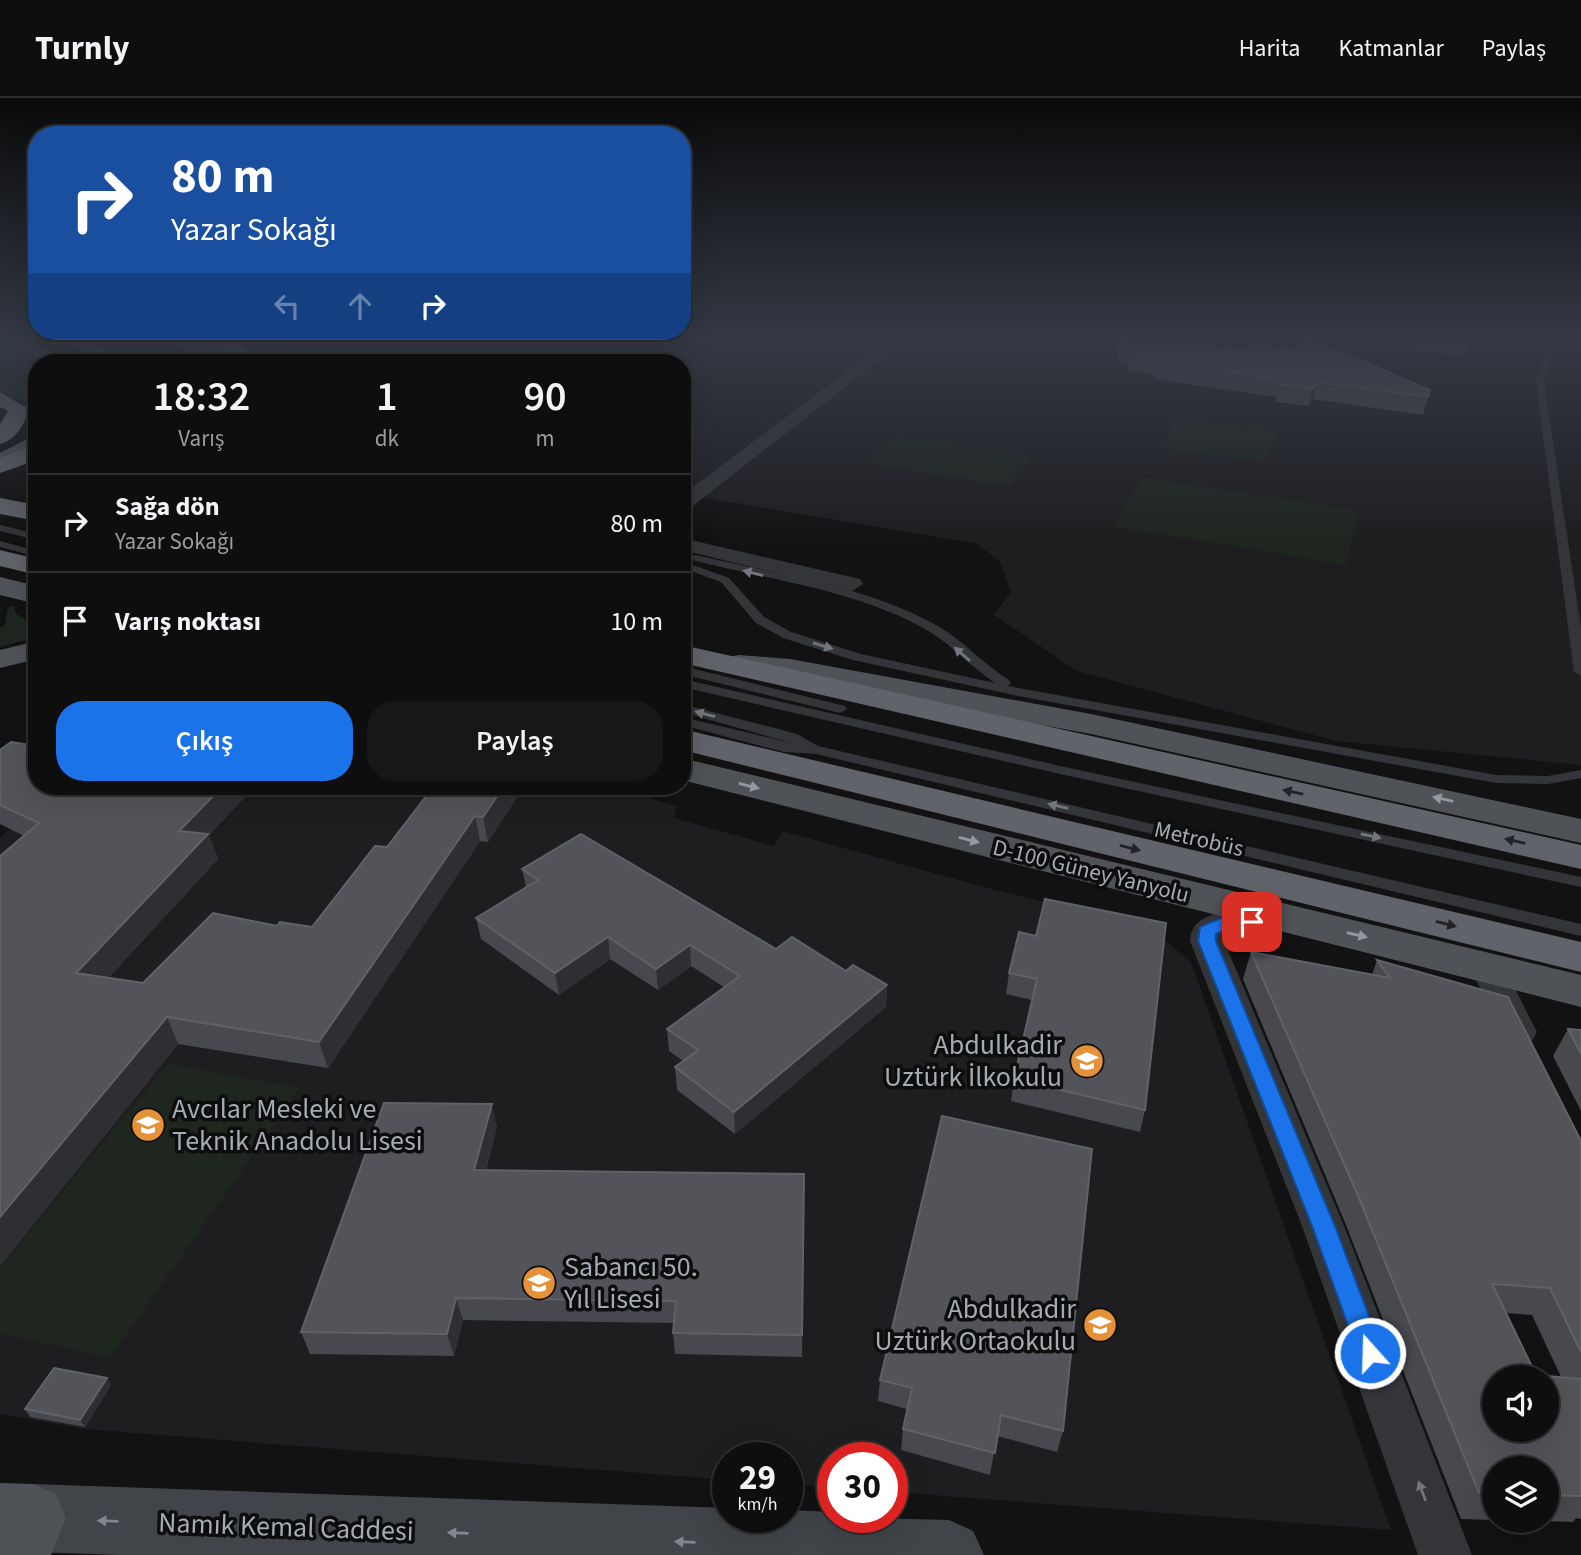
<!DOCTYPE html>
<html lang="tr">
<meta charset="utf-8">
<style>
body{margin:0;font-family:"Source Sans 3",sans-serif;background:#171717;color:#f1f3f6;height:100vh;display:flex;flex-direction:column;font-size:26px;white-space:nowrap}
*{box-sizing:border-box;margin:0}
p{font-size:23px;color:#9b9c9e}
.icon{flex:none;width:38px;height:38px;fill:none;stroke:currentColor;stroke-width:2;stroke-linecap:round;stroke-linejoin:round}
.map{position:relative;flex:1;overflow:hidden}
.side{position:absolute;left:28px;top:256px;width:663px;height:441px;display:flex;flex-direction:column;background:#0e0e0e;border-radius:28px;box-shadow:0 7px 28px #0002,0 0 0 2px #2e2e2e}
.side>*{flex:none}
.banner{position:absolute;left:28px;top:28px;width:663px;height:214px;border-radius:28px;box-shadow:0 7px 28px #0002,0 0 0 2px #2e2e2e;background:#1a4fa0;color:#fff;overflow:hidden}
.controls{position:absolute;left:1482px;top:1267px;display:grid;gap:14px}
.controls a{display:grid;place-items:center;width:77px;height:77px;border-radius:50%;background:#0e0e0e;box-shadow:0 7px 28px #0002,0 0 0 2px #2e2e2e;font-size:35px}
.speed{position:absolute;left:712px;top:1344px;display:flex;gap:14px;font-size:35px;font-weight:700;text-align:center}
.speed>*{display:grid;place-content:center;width:91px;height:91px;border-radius:50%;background:#0e0e0e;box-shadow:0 7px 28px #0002,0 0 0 2px #2e2e2e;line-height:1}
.speed small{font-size:18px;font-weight:400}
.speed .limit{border:10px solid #d22;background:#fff;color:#111}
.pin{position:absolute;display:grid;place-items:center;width:60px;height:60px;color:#fff;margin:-30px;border-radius:14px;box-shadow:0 4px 10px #0006}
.me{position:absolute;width:77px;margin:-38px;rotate:340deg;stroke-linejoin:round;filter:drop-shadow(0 0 5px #0008)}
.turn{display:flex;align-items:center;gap:24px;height:147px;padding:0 28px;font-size:32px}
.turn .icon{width:91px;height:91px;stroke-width:2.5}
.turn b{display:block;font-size:49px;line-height:60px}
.lanes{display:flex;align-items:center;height:66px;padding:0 28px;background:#0003;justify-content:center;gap:35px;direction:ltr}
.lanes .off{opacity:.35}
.eta{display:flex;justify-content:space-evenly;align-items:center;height:119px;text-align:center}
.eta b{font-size:42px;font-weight:600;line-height:49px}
.button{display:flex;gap:14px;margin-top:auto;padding:14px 28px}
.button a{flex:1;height:80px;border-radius:28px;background:#1a73e8;color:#fff;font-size:28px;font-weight:600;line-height:80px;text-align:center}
.button a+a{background:#171717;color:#f1f3f6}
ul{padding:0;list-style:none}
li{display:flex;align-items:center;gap:21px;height:98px;padding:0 28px;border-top:2px solid #2e2e2e}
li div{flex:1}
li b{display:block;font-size:26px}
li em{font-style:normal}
header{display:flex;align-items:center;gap:42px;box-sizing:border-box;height:98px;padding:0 35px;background:#0e0e0e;border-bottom:2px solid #2e2e2e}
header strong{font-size:33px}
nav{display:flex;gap:38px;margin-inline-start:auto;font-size:24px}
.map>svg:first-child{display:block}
.built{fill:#1e1e20}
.green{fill:#1f261f}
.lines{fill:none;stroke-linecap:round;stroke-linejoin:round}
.lane{fill:#333538;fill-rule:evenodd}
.street{fill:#333538;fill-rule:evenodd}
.secondary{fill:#414448;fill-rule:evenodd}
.primary{fill:#4f5257;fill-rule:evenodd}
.highway{fill:#606369;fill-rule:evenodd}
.wall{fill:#48494e;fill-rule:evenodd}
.shaded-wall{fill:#2e2f32}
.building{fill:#525459;stroke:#5f6267;stroke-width:2;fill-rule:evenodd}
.oneway{fill:#71767c}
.oneway2{fill:#9399a1}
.oneway3{fill:#222225}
.oneway4{fill:#81878e}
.route{fill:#1a73e8;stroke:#114b97;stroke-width:2}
.labels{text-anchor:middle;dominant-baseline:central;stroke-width:7;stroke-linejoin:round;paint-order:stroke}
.street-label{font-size:23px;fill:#a4abb3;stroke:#0d0d0e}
.near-poi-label{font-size:28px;fill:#a4abb3;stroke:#0d0d0e;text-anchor:end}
.near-street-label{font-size:28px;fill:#a4abb3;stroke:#0d0d0e}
</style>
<header>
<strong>Turnly</strong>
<nav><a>Harita</a><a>Katmanlar</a><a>Paylaş</a></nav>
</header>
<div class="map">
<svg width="1581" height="1457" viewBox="0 0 1581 1457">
<rect width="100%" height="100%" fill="#121213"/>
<path class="built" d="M235,239H1581V667L1336,643L1077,573L994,517L1011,494L1000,464L978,446L683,396L682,264H269L303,255L264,242L240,247Z
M62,688H607L677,708L674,720L774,748L782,733L995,792L1141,827L1155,834L1191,864L1391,1432L893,1394L892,1360H833V1390L788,1386V1360H728V1382L85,1331L0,1316V739Z"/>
<path class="green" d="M120,241L177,253L212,264H141L129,246Z
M5,244L51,264H37V312L28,316L27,305L0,295V251Z
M1177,319L1277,332L1266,364L1159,350Z
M896,338L1032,359L1008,388L866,365Z
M1142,380L1358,412L1346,467L1113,428Z
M14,508L16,516L37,527V539L0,549V530L5,526L8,509Z
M168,966L300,990L110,1260L0,1235V1169Z"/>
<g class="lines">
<path class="lane" d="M145,239H156L231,264H220Z
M1552,244L1556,246L1544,284L1581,530V578L1574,574L1536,284L1548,246Z
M0,427L37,436V442L0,433Z
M0,443L37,453V459L0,449Z
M696,457C775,476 864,487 936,527C963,542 983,566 1009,582L1011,585L1008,588L1496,677L1548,678L1581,672V680L1548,686L1496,685L1018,598L853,562L783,540L756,525L721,484L682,470V463L729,480L764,519L791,534L861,556L995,585C971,569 952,547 927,532C857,492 770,482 692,462V458Z
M682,568L845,608L847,611L840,615L682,576Z
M682,581L1060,668L1581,779V789L1060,676L682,589Z
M682,606L797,636L818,648L1581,826V838L816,656L784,654L682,627V619L795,646L682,614Z"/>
<path class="street" d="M893,239H909L689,411L682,413V397Z
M682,440L860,481L863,486L852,493L682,452Z
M1285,813L1297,816L1301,824L1297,832L1227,837L1224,843L1344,1128L1472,1457H1418L1302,1128L1190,843C1191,804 1258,814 1285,813Z
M1487,857L1499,861L1504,869L1537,934L1532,943L1519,947L1506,943L1501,934L1470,869L1475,861Z"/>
<path class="secondary" d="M163,239H189L250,260L252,264H226L166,243Z
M32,1386L728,1410V1419H788V1412L833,1414V1419L949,1422L973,1433L984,1457H120L32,1454L8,1444L0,1416L8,1396Z"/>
<path class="primary" d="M0,239H21L72,264H48L0,243Z
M57,239H81L120,259L113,264L104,263Z
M37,336V353L0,372V355Z
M0,479L37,488V506L0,497Z
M37,543V561L0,570V552Z
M739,557L790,561L1091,616L1581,721V745L1091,636L790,581L728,573L723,566L728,559Z
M682,660L1581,877V909L682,682Z
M0,1385L32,1386L56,1396L66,1420L51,1457H0Z"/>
<path class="highway" d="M213,239H232L257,264H237Z
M0,294L29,311C25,326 16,342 0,346V326L8,313L0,309Z
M37,347V362L0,375V360Z
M0,400L37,407V423L0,416Z
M0,452L37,461V477L0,468Z
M682,547L1581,747V771L682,565Z
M682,631L1581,844V874L682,652Z"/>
</g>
<path class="wall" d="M1114,239H1202L1196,247L1430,292L1423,317L1313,301L1308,308L1276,304L1277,299L1154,281L1155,277L1127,273L1128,268L1120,267Z
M1311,239H1471L1464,258Z
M0,652L37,688H255L209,737L218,761L108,880L143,885L277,828L312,829L387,749L434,688H524L488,744L480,743L328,970L178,946L0,1168L24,738L0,726Z
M522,771L846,873L887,887L886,909L735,1036L677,992L675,969L683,963L669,953L667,931L724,889L691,868L658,892L610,861L559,897L481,841L476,820L526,789Z
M1036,838L1145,1012L1140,1034L1011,1003L1014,981L1032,902L1006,896L1009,875Z
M1251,854L1372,877L1377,862L1581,1043V1421L1576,1420L1573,1424L1537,1423H1547V1370H1494V1422L1461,1421L1346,1127L1243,881ZM1506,1215L1532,1217L1561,1279L1536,1277Z
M1568,931L1581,932V1013L1553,958Z
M497,1028L486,1072L804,1076L802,1259L675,1256L673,1235L674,1225L463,1222L454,1258L310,1256L301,1234Z
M107,1280L111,1287L85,1329L30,1319L25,1311Z
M880,1282L1063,1333L1057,1354L997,1338L990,1377L901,1352L903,1331L907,1311L878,1303Z"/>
<path class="shaded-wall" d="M1192,239H1202L1184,262L1187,246Z
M1318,284L1313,301L1308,308L1313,291Z
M223,688H255L209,737L218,761L88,901L76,875L179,733Z
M504,688H524L488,744L483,719Z
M475,718L480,743L328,970L319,944Z
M608,839L610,861L559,897L555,875Z
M690,847L691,868L658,892L656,871Z
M887,887L886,909L735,1036L734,1014Z
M167,919L178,946L0,1168V1119Z
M492,1006L497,1028L480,1094L474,1072Z
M456,1200L463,1222L454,1258L447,1236Z
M107,1280L111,1287L85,1329L80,1322Z"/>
<path class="building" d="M1120,239H1192L1187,246L1246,253L1250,246L1292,252L1303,239H1307L1430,292L1428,299L1318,284L1313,291L1280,286L1283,282L1157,264L1158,260L1130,256L1134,253L1123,251Z
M11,644L37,648V688H223L179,733L208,736L76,875L143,885L213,815L277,828L280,824L312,829L375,748L387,749L434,688H504L483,719L475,718L319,944L167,919L0,1119V758L39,725L0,707V652Z
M581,736L776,851L792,839L846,873L853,867L887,887L734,1014L675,969L698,952L667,931L740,878L690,847L656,871L608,839L555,875L476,820L538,782L522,771Z
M1045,801L1166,825L1145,1012L1014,981L1037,881L1009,875L1019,834L1036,838Z
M1251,854L1390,880L1377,862L1508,899L1581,1043V1254L1550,1190L1492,1186L1536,1277L1581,1281V1398L1547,1397V1370H1494V1396L1479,1395L1359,1100ZM1494,1279H1547V1332H1494Z
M1568,931L1581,932V956Z
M384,1005L492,1006L474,1072L804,1076L802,1237L673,1235L676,1203L456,1200L447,1236L301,1234Z
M942,1018L1092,1051L1063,1333L1001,1317L995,1355L903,1331L912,1290L880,1282Z
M54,1270L107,1280L80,1322L25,1311Z"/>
<defs><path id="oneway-solid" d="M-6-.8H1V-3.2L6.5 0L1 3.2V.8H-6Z" transform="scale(1.75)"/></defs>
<g class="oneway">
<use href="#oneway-solid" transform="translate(753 475) rotate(-166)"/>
<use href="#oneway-solid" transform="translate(823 548) rotate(17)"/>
<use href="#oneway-solid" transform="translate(962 556) rotate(-139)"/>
<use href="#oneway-solid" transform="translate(705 616) rotate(-165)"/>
<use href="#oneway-solid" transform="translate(1058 708) rotate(-167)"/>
<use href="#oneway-solid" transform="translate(1371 738) rotate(12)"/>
<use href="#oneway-solid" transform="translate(1422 1393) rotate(-110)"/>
</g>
<g class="oneway2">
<use href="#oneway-solid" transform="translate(749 688) rotate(14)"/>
<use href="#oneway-solid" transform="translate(1443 701) rotate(-167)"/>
<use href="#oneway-solid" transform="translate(969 742) rotate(14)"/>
<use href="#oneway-solid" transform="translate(1357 837) rotate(13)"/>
</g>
<g class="oneway3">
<use href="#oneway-solid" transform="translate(1293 694) rotate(-168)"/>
<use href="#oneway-solid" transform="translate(1515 743) rotate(-167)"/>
<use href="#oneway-solid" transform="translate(1130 750) rotate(14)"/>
<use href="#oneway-solid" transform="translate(1446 826) rotate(14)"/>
</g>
<g class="oneway4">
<use href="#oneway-solid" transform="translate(108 1423) rotate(-178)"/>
<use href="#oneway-solid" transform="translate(458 1435) rotate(-178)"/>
<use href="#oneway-solid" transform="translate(685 1444) rotate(-178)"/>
</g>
<linearGradient id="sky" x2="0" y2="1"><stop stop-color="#0a0a0a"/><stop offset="0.54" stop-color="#333944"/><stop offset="1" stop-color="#333944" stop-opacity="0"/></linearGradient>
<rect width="1581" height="443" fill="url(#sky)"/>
<path class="route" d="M1252,818L1258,820L1261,824L1258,828L1224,832L1216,836V843L1335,1128L1383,1255L1379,1263L1370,1266L1361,1263L1358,1255L1312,1128L1198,843L1200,829L1221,820Z"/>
<defs>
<g id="school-disc" transform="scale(1.75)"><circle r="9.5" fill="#e49139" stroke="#0d0d0e"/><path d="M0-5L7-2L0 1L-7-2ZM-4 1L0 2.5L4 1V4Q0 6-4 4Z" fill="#fff"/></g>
</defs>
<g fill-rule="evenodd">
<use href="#school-disc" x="1087" y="963"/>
<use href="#school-disc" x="148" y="1027"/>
<use href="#school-disc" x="539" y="1185"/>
<use href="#school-disc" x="1100" y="1227"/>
</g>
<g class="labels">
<g class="street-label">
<text transform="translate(1199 741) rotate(13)">Metrobüs</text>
<text transform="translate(1091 773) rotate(14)">D-100 Güney Yanyolu</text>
</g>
<g class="near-poi-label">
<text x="1062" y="947">Abdulkadir<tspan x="1062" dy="32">Uztürk İlkokulu</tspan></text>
<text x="172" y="1011" text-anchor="start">Avcılar Mesleki ve<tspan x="172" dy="32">Teknik Anadolu Lisesi</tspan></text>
<text x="564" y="1169" text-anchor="start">Sabancı 50.<tspan x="564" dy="32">Yıl Lisesi</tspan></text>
<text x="1076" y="1211">Abdulkadir<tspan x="1076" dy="32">Uztürk Ortaokulu</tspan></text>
</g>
<g class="near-street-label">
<text transform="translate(286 1429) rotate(2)">Namık Kemal Caddesi</text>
</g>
</g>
</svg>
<div class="controls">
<a><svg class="icon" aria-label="sound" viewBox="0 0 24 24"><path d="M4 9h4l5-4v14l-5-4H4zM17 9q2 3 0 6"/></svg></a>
<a><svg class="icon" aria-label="layers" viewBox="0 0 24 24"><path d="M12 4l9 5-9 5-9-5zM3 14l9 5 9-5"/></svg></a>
</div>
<div class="speed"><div>29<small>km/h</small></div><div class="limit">30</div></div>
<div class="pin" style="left:1252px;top:824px;background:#d93025"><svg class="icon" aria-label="arrive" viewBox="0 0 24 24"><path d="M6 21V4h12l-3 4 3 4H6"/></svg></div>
<svg class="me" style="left:1370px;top:1255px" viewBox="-20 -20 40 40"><circle r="17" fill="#1a73e8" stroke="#fff" stroke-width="3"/><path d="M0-11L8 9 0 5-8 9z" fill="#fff"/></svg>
<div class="banner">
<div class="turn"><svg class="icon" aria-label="right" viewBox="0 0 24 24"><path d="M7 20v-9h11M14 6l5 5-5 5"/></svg><div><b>80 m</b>Yazar Sokağı</div></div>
<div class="lanes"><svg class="icon off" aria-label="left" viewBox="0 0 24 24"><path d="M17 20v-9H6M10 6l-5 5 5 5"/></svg><svg class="icon off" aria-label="ahead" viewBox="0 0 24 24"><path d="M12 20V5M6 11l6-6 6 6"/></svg><svg class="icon" aria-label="right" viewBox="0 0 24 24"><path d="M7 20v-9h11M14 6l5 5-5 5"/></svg></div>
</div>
<section class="side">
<div class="eta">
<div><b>18:32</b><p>Varış</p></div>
<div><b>1</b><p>dk</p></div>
<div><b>90</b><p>m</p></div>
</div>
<ul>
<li><svg class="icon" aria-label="right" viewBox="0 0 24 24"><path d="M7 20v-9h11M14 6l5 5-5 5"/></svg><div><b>Sağa dön</b><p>Yazar Sokağı</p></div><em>80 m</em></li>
<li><svg class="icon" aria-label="arrive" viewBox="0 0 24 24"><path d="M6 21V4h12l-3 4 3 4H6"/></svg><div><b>Varış noktası</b></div><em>10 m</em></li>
</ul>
<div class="button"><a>Çıkış</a><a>Paylaş</a></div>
</section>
</div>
